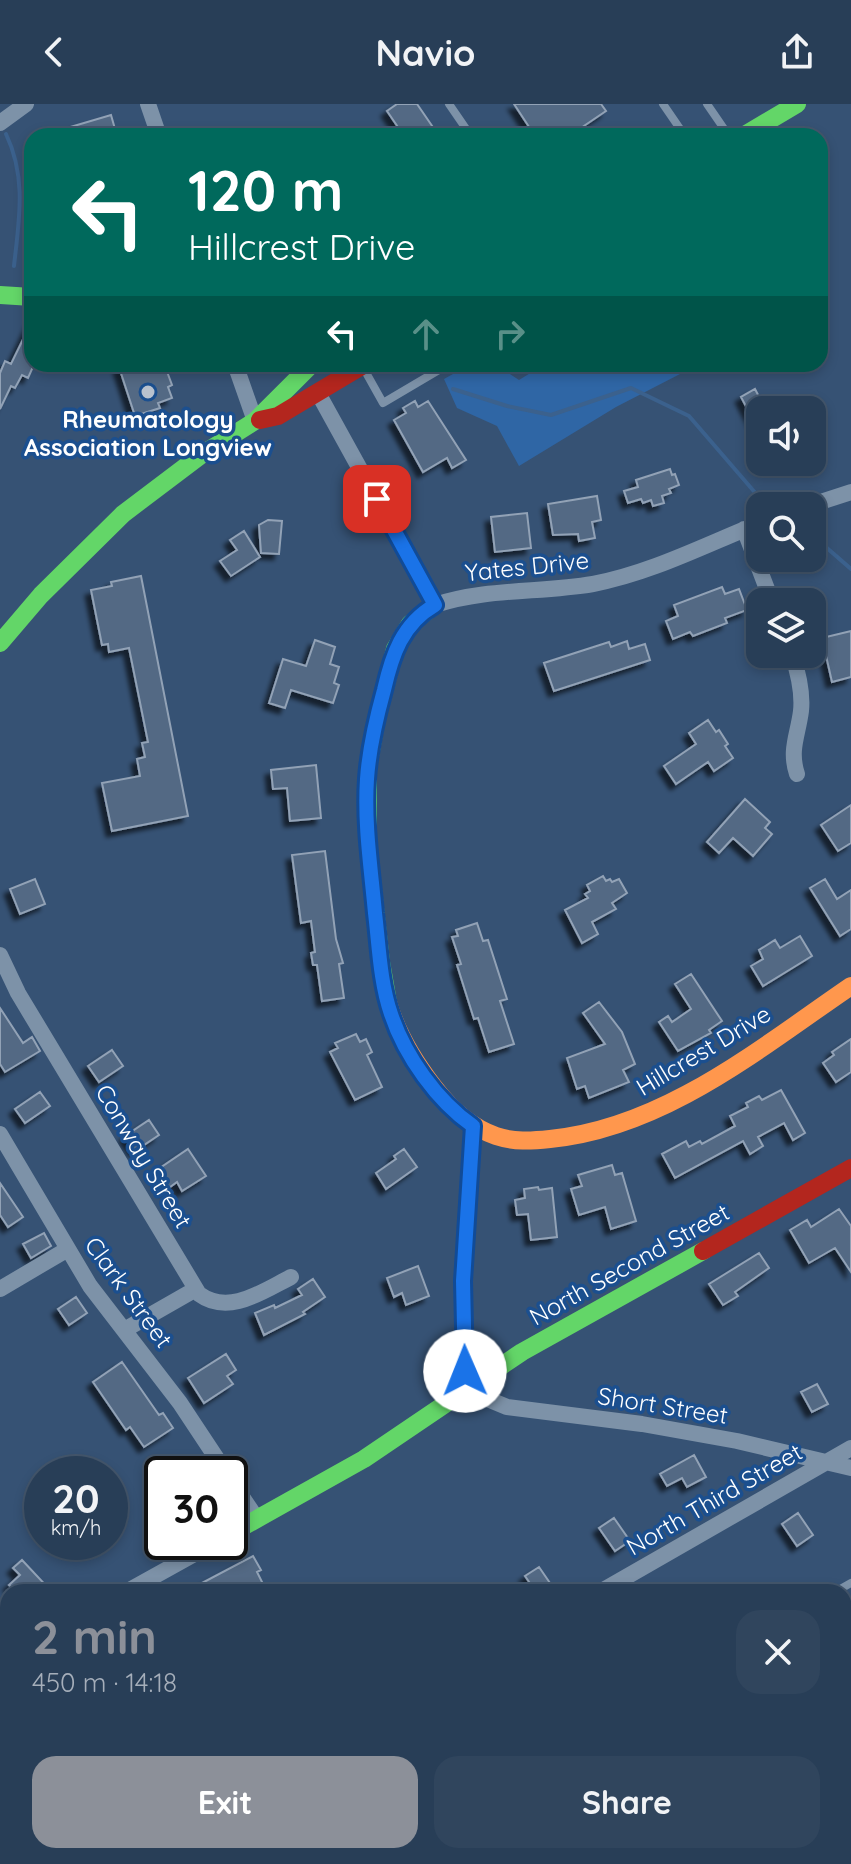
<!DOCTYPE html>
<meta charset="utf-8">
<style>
body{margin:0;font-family:Quicksand,sans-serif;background:#30455d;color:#f1f3f6;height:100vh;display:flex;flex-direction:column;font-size:30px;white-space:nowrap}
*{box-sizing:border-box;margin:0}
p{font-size:26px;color:#a5aeba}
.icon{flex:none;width:44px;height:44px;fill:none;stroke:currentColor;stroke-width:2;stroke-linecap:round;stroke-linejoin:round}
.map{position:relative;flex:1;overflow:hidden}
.side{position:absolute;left:0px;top:1480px;width:852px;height:280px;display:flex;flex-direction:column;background:#283e57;border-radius:24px 24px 0 0;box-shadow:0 4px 12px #0003,0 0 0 2px #44576d}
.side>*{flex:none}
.guide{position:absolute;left:24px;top:24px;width:804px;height:244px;border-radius:24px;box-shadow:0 4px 12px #0003,0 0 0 2px #44576d;background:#00695c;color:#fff;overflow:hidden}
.controls{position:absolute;left:746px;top:292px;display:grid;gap:16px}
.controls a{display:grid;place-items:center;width:80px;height:80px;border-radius:16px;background:#283e57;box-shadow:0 4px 12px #0003,0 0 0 2px #44576d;font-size:40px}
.speed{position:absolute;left:24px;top:1352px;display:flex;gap:16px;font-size:40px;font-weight:700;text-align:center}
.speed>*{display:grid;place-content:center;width:104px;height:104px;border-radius:50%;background:#283e57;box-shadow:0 4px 12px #0003,0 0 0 2px #44576d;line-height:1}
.speed small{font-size:20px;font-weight:400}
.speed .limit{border:4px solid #111;border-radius:12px;background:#fff;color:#111}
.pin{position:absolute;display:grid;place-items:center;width:68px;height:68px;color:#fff;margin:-34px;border-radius:16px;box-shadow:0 4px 12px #0006}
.me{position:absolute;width:88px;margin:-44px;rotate:359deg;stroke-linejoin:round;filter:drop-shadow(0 0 6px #0008)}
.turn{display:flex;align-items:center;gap:28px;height:168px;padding:0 32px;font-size:36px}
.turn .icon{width:104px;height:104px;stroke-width:2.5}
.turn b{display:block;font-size:56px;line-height:68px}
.lanes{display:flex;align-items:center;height:76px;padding:0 32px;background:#0003;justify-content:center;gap:40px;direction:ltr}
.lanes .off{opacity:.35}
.round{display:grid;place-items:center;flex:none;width:84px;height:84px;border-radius:24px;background:#30455d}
.overview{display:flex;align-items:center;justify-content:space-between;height:136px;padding:0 32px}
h1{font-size:48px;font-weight:800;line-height:60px;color:#8c9099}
.action{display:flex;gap:16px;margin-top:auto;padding:16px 32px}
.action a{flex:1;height:92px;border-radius:24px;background:#8c9099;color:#fff;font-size:32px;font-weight:800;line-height:92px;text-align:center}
.action a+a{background:#30455d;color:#f1f3f6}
header{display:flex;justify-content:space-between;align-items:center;height:104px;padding:0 32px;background:#283e57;font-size:36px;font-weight:800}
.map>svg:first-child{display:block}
.green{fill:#2f66a5}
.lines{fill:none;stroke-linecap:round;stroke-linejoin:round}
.stream{stroke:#3b618d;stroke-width:4}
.building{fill:#526984;stroke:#92a2b6;stroke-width:2;filter:url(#shadow)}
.lane{stroke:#7d92a8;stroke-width:8}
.street{stroke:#7d92a8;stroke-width:16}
.fast{stroke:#63d668;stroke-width:18}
.slow{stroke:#ff974d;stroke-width:18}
.jam{stroke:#b3261e;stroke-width:18}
.route-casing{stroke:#114b97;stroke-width:20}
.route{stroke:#1a73e8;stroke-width:14}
.poi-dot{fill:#b9c2ce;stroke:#1b4f8f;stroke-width:3}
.labels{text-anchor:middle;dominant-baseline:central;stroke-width:7;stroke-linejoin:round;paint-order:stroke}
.poi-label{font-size:24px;font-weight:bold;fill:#fff;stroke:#1b4f8f}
.street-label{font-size:24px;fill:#fff;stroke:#1b4f8f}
</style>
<header><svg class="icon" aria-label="back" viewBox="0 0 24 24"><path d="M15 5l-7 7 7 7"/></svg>Navio<svg class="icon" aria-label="share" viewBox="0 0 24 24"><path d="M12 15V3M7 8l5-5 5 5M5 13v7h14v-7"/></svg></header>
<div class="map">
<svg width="851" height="1760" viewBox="0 0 851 1760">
<defs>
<filter id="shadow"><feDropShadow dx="-5.5" dy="5.5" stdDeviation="2" flood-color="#0009"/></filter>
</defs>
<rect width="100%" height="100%" fill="#365274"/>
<path class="green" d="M471,260H495L519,276L545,260H674L680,270L616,303L519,362L497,322L457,304L444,275Z"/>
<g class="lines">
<path class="stream" d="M6,30C27,74 19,116 14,162
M453,285L507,302L551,311L631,284L689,312L758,392L767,398
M812,431L851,465"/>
</g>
<path class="building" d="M397,0H417L439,32H404L387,7Z
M514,0H601L606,7L569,32H535Z
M111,11L117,32H50V29Z
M32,217V265L28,274L22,271L15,284L11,282L0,305V269L5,257L11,260Z
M127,260H160L162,266L166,265L172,281L168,283L172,294L158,299L160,304L135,312L119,263Z
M755,285L766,306H760V329L741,293Z
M415,297L418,303L428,297L466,356L452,364L447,354L423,368L394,316L406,309L403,304Z
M670,365L672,371L675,370L679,381L669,385L671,389L662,392L664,399L653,402L651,396L643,399L641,395L628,399L624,387L638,383L636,376Z
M597,392L601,416L592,418L595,434L579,437L578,430L553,431L548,400Z
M527,409L531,444L495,448L491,413Z
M268,416L282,417L279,450L261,449L259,421Z
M244,427L260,453L231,472L220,457L237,446L230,436Z
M141,472L188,712L112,727L102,679L140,672L137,655L145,653L142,639L148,638L129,544L109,548L108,540L102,541L91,486L112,482L111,478Z
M722,483L725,490L739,485L747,506L725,514L727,519L693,532L690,528L673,535L666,517L678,512L674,501Z
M851,527V573L832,578L822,534Z
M315,536L335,543L330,560L339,563L334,579L339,581L333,599L291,586L285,604L269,599L283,555L306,562Z
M627,537L629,545L645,540L650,556L554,587L544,559L609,538L611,543Z
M708,616L716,628L719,626L728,640L725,642L733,654L714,667L708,658L676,680L664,662L696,640L689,629Z
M316,661L321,714L290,717L287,684L273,685L271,666Z
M745,695L770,718L765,724L772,730L753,752L733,734L719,749L707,738Z
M851,701V739L838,747L821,721Z
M325,747L336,835L343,859L339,860L344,894L322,897L317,861H313L311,849L315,848L311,817L301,819L292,751Z
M603,772L606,777L610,775L612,778L619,775L627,789L612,799L616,805L592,818L598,830L582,839L565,806L588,794L585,790L590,787L587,781Z
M35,775L45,800L20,810L10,785Z
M825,775L837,795L851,786V825L840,832L810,784Z
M477,819L483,837L488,836L507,895L500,897L514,940L489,948L478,914L474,915L457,861L461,860L452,833L458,832L456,826Z
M800,832L812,852L763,882L751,862L763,855L759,846L775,836L780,844Z
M691,870L722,917L709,926L711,929L678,947L659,918L668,912L672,918L691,905L675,880Z
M599,898L622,928L635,960L623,966L629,978L589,994L585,982L577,985L567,954L605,940L583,909Z
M0,904L23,939L32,933L40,947L5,968L0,960Z
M356,930L360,938L366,935L372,948L367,951L382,983L355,996L330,948L338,944L335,939Z
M851,935V968L836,978L823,959L834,951L832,948Z
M112,946L123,962L99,978L88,962Z
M781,986L805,1029L793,1036L784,1019L758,1033L763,1042L750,1050L743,1037L675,1074L662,1050L686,1037L689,1043L700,1037L702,1040L735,1022L730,1012L748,1003L746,999L759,992L762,996Z
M40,988L50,1002L25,1019L15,1005Z
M149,1016L159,1031L135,1047L125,1032Z
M188,1045L206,1072L182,1087L177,1078L166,1086L154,1068Z
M404,1045L417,1063L386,1085L376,1069L396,1055L394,1052Z
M612,1061L615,1071L622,1069L636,1117L611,1125L605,1103L579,1111L571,1085L582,1082L578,1071Z
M0,1079L23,1113L8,1123L0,1111Z
M538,1083L539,1086L552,1084L557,1133L531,1136L528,1110L517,1111L515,1096L525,1094L524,1085Z
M839,1105L851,1122V1168L835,1144L809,1159L790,1126L807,1116L811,1123Z
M44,1129L51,1142L31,1154L23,1140Z
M759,1149L769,1164L735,1188L738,1192L723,1201L709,1180Z
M418,1162L429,1192L406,1201L402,1189L394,1193L387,1174Z
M313,1175L325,1193L303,1208L305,1210L264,1231L255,1209L274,1201L275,1204L302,1191L298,1185Z
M76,1193L87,1209L69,1221L58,1205Z
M226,1250L236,1266L227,1272L233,1280L204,1299L188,1274Z
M122,1258L159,1311L163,1309L173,1324L144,1343L130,1323L126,1326L93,1278Z
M817,1280L828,1300L812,1308L801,1288Z
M694,1351L706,1373L687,1383L682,1374L667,1382L660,1370Z
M798,1409L813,1431L797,1442L782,1420Z
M614,1414L630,1437L615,1447L599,1424Z
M253,1452L261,1466L257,1468L267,1488H185Z
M22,1456L52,1488H16L9,1481L20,1471L13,1464Z
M539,1463L552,1482L543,1488H536L525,1472Z"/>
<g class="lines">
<path class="lane" d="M449,0L471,32
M663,0L685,32
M707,0L729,32
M364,265L383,299L449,260
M835,1488L851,1479"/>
<path class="street" d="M148,0L159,32
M0,19L26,0
M235,260L255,317
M318,289L435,501C487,484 540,489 593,480C651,469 705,441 760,419
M808,402L851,388
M744,425L772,498
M792,550C798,568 803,588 801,607C798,631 789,646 797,670
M0,851L18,889L199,1190C229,1212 263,1187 291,1173
M473,1022L463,1177L465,1250L467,1276L478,1291L507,1303L642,1320L737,1337L851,1364
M0,1030L90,1182L180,1299L227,1370
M0,1185L68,1145
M126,1225L196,1185
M230,1375L257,1415
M126,1488L216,1438
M600,1488L851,1344
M0,1522L8,1532
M0,1576L8,1570
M172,1752L178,1760
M690,1752L697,1760
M193,1760L205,1752"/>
<path class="fast" d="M743,32L797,0
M0,191L32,193
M0,539L41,491L123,410L201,351L255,317L312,260
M388,898L381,858L368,741V663L376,618L395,545L410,520L435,501
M230,1430L364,1355L522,1248L703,1147"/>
<path class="slow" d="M388,898C397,930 414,957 434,983C450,1004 470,1023 496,1032C514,1038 531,1037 550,1035C664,1024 760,944 851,882
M844,1626L851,1623
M595,1760L612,1752"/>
<path class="jam" d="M260,316L278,312L365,260
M703,1147L851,1064"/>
</g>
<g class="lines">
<g class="route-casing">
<path id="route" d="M377,395L435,501C402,520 392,551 384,586C376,615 369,645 367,675C364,720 371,764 375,809C379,842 380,878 391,910C405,952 437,997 473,1022L463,1177L465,1267"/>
</g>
<use href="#route" class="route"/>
</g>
<circle class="poi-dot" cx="148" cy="288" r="8"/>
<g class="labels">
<g class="poi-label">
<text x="148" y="315">Rheumatology<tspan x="148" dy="28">Association Longview</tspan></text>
</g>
<g class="street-label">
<text transform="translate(527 462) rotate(-6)">Yates Drive</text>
<text transform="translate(703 946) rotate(-31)">Hillcrest Drive</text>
<text transform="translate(144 1052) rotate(59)">Conway Street</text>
<text transform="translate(629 1160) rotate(-29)">North Second Street</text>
<text transform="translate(129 1188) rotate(54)">Clark Street</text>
<text transform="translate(663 1301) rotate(9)">Short Street</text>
<text transform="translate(714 1395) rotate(-30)">North Third Street</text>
</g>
</g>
</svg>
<div class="controls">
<a><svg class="icon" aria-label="sound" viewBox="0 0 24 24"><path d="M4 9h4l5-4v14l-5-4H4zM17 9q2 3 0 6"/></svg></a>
<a><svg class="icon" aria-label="search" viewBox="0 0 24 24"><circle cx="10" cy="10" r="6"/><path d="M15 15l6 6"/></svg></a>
<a><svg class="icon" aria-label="layers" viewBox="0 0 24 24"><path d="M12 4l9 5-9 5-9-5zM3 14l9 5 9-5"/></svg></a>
</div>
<div class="speed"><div>20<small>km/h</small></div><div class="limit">30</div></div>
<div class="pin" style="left:377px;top:395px;background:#d93025"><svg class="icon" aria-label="arrive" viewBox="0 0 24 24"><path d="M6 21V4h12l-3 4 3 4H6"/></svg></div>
<svg class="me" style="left:465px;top:1267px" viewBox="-20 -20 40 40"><circle r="19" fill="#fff"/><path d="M0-13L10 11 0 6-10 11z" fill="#1a73e8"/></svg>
<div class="guide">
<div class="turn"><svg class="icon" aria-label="left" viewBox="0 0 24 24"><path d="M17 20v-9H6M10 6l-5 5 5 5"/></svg><div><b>120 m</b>Hillcrest Drive</div></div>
<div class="lanes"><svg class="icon" aria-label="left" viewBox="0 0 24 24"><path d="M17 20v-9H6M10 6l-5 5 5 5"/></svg><svg class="icon off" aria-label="ahead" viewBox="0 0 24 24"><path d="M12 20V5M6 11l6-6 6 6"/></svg><svg class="icon off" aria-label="right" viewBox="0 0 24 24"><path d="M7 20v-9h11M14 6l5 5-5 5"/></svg></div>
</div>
<section class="side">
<div class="overview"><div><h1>2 min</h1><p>450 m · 14:18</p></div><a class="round"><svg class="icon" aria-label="close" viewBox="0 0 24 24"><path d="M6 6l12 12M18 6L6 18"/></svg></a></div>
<div class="action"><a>Exit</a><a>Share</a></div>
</section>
</div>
